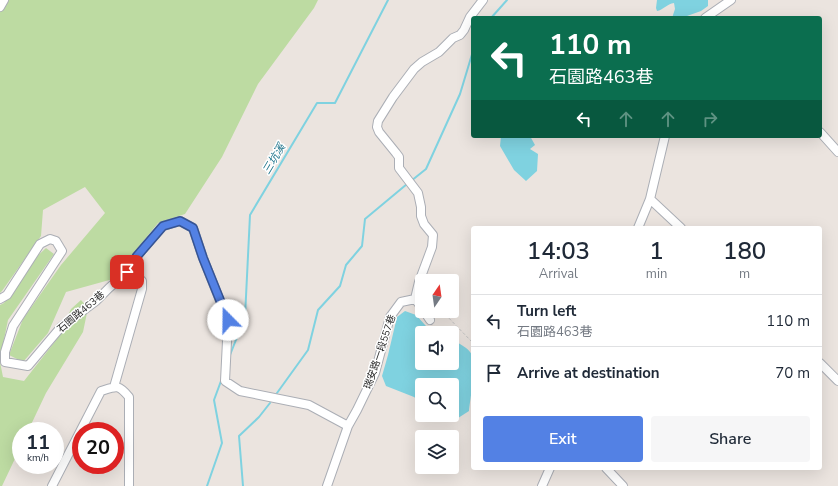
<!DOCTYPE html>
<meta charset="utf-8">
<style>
body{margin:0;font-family:"Nunito Sans","Noto Sans TC",sans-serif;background:#f6f6f7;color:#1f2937;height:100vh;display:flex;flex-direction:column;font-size:15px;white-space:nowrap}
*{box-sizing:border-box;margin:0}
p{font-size:13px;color:#747a83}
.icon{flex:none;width:22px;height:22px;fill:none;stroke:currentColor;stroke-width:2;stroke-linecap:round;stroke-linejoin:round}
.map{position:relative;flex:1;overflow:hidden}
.drawer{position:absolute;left:471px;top:226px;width:351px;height:244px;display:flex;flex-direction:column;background:#fff;border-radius:4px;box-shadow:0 4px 16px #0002}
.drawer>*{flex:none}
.hud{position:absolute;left:471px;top:16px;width:351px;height:122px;border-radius:4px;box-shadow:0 4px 16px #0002;background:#0b6e4f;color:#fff;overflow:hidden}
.needle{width:26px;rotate:13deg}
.buttons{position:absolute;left:415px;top:274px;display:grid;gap:8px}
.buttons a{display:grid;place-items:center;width:44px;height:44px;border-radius:4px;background:#fff;box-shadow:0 4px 16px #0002;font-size:20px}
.speed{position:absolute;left:12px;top:422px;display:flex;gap:8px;font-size:20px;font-weight:700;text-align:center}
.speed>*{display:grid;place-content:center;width:52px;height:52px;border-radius:50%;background:#fff;box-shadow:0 4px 16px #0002;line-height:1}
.speed small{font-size:10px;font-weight:400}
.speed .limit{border:6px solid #d22;background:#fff;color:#111}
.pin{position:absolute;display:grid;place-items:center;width:34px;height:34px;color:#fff;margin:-17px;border-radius:8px;box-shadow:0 2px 6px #0006}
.me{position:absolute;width:44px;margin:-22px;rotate:338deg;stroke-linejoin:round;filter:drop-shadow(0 0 3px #0008)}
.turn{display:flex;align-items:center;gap:14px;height:84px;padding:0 12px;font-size:18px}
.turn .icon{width:52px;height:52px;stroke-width:2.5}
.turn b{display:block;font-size:28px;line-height:34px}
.lanes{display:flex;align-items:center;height:38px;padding:0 12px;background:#0003;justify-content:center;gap:20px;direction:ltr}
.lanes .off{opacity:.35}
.eta{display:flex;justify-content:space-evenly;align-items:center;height:68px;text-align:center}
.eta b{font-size:24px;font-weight:600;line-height:28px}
.primary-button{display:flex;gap:8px;margin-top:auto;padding:8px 12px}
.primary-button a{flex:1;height:46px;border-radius:4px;background:#5381e4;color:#fff;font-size:16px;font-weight:600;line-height:46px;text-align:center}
.primary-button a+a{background:#f6f6f7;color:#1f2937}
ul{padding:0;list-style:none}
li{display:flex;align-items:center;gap:12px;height:52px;padding:0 12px;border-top:1px solid #e0e1e3}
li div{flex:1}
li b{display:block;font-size:15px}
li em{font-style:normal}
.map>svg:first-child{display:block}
.green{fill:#bddba2}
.water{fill:#7fd2e0}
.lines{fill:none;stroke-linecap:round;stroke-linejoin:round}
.stream{stroke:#7fd2e0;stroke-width:2}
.minor-casing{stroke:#abaeb5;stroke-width:10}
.path{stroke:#c4c4c4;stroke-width:1;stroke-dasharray:3 2;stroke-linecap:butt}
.minor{stroke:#fff;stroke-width:8}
.route-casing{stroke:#365494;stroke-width:10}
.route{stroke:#5381e4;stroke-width:7}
.labels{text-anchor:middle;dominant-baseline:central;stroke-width:3;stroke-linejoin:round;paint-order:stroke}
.street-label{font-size:10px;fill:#2b2b2b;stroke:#fff}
.water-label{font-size:11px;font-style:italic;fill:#1e748b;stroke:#fff}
</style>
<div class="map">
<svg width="838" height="486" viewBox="0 0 838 486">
<rect width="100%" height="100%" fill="#ebe4df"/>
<path class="green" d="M0,0H318L314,8L258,84L222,157L185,214L158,223L113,279L66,292L48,333L23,362L9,355L23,319L61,265L105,213L85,187L43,210L41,236L2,291L0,293Z
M46,248L54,254L8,320L0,359V305L4,303L32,261Z
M81,300L88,308L83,332L46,393L28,431H21V446L2,486H0V362L3,377L24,381L57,339L71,309Z"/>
<path class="water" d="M657,0H708V6L701,11L687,16L686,18H672L675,9L674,3C667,4 663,10 657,11L656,8Z
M501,136H530L535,145L530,149L538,154L537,171L526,181L514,170L500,146Z
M405,311L416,315L426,326L441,333H422V363H452V339C459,344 468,347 472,355C477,364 470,399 469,411L455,420L445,418L439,415H452V385H422V403L414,397L386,386L382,376L388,355L397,317Z"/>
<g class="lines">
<path class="stream" d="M491,18L507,0
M411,181L426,169L460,94L473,51
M230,355L245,317L250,215L317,103H335L388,0
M277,393L308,350L318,310L340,286L346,265L362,246L365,219L407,184
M207,486L222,443L214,400L221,381
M243,486L239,436L259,417L270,403"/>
<g class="minor-casing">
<path id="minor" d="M0,7L4,0
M705,18L731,0
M820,132L838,152
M650,199L681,228
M638,228L650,199L665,136
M0,299L7,295L40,244L50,239L56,241L62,251L13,326L5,352V362L28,366L61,327L96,301L109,288L127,272L137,256L163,226L180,221L193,228L203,258L228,321L225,381L240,391L309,405L348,426
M415,299L422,308
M424,311L430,320
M820,363L838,381
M114,387L142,289V281L138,277L127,272
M606,468L623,486
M52,486L101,391C117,386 118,384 129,397V486
M327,486L348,426L357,410L375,373L390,317L401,302L415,299L419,282L432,247L433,235L424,224L421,216V207L418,193L399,168V157L396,153L379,132L377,127L378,121L393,97L414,69L422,62L439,52L453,38L460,35L464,30L470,17L483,0
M542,486L550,468"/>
</g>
<path class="path" d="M442,311L473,343"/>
<use href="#minor" class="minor"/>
</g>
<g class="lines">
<g class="route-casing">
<path id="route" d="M127,272L137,256L163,226L180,221L193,228L203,258L228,320"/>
</g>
<use href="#route" class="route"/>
</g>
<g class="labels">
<g class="street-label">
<text transform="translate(81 312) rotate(-40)">石園路463巷</text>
<text transform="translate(380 352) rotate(-71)">瑞安路一段557巷</text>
</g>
<g class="water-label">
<text transform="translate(274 159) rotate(-59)">三坑溪</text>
</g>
</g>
</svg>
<div class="buttons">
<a><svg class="needle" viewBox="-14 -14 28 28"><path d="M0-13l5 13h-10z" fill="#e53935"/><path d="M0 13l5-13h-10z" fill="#747a83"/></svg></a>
<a><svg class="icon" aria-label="sound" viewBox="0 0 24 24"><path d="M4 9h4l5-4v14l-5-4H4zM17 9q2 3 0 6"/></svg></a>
<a><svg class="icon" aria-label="search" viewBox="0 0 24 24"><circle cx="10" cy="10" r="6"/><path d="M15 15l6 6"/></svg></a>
<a><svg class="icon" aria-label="layers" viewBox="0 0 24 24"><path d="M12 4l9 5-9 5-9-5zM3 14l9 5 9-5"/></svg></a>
</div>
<div class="speed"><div>11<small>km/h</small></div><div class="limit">20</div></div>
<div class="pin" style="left:127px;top:272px;background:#d93025"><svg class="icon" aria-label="arrive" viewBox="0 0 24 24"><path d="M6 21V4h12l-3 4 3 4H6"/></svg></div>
<svg class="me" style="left:228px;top:320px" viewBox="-20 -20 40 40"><circle r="19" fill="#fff"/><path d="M0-13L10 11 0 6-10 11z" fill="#5381e4"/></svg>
<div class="hud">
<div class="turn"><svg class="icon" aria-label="left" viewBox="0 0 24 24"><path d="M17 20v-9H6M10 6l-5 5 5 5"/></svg><div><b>110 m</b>石園路463巷</div></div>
<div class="lanes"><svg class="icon" aria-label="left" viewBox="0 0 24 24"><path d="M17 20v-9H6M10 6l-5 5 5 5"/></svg><svg class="icon off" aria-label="ahead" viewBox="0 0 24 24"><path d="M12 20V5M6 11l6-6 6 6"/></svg><svg class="icon off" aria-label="ahead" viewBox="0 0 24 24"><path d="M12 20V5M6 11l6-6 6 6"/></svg><svg class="icon off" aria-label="right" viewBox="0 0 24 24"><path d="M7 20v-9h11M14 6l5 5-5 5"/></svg></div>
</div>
<section class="drawer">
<div class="eta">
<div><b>14:03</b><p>Arrival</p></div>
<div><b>1</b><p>min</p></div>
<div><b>180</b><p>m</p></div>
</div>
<ul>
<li><svg class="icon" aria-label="left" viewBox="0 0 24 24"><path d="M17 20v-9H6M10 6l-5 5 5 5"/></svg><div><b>Turn left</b><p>石園路463巷</p></div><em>110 m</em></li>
<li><svg class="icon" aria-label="arrive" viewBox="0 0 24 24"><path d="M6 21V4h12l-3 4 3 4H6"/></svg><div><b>Arrive at destination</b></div><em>70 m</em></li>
</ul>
<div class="primary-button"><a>Exit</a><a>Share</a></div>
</section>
</div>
